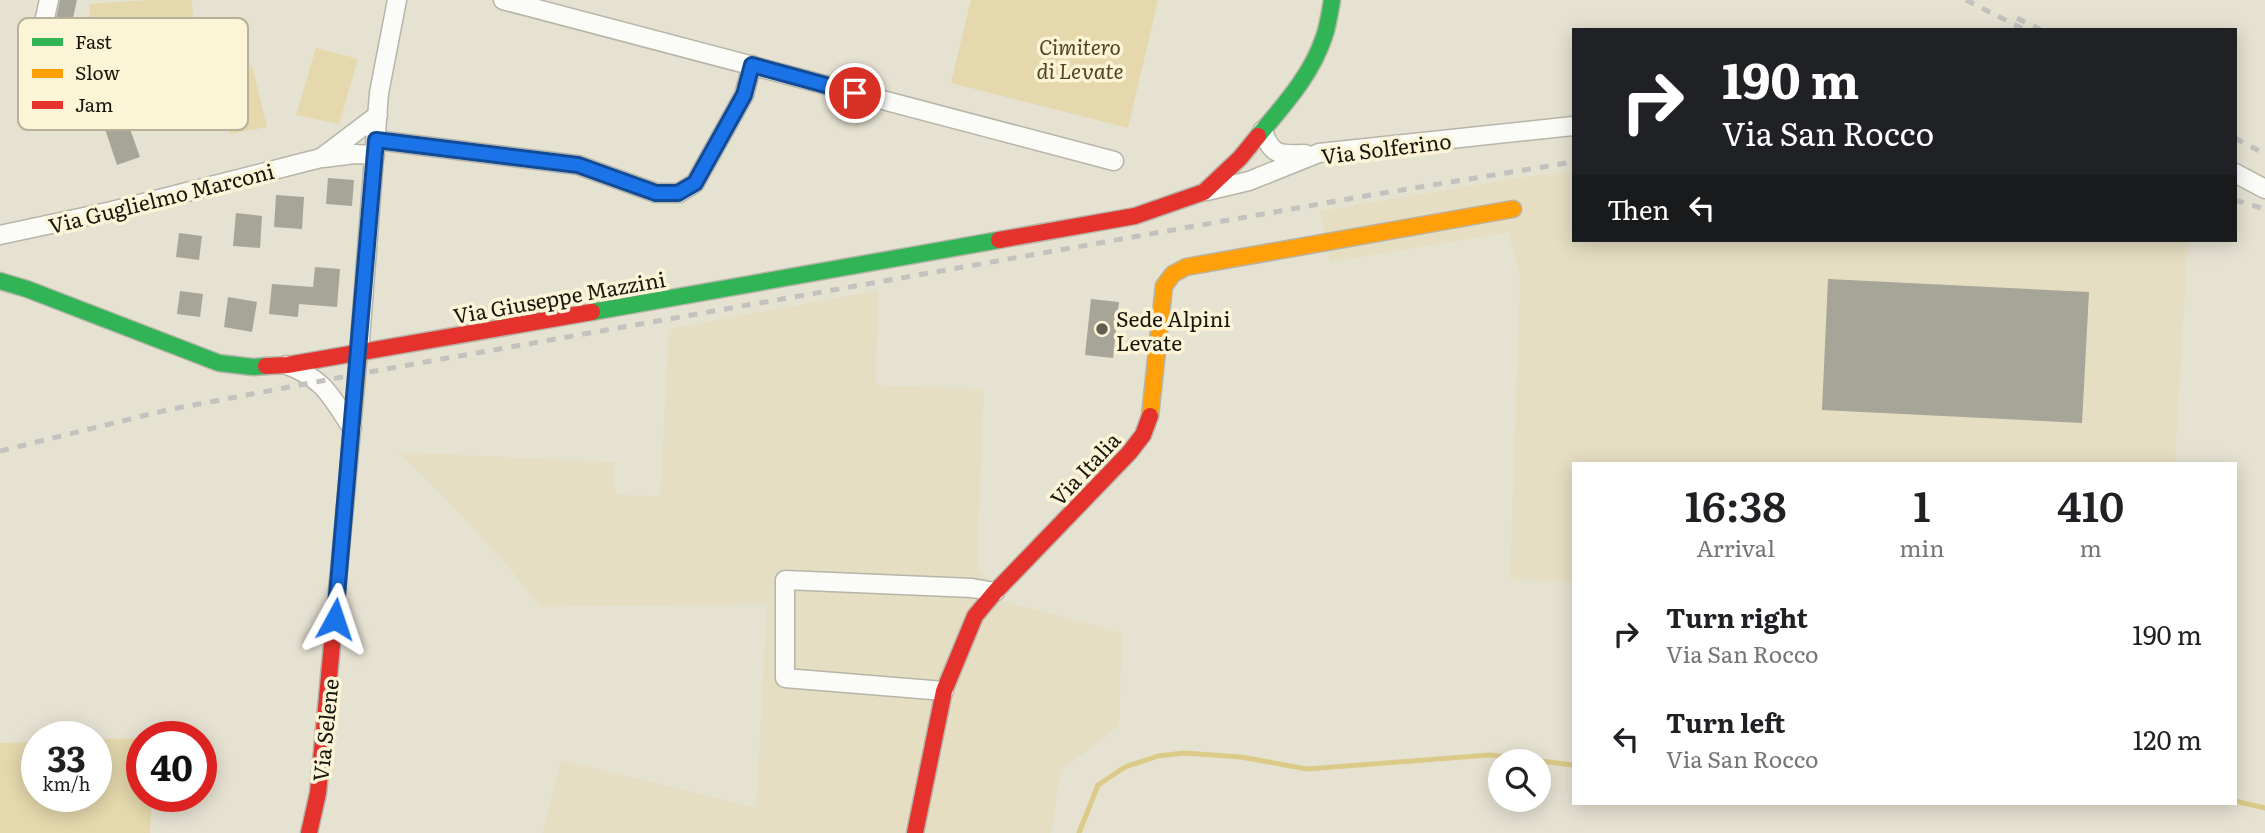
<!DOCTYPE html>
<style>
body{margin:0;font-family:Literata,serif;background:#f6f6f6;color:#202124;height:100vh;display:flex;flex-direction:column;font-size:26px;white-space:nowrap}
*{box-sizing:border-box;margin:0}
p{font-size:23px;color:#757577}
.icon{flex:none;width:38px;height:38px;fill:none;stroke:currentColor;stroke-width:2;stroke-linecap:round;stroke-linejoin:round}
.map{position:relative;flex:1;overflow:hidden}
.panel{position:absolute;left:1572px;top:462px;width:665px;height:343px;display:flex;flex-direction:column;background:#fff;border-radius:0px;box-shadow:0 4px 18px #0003}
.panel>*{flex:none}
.hud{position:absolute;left:1572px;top:28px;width:665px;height:214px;border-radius:0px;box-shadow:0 4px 18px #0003;background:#202124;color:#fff;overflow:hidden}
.controls{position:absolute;left:1488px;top:749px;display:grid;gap:14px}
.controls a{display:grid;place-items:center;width:63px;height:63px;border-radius:50%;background:#fff;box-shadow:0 4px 18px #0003;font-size:35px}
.speed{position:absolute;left:21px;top:721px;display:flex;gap:14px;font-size:35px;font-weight:700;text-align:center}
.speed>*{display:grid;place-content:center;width:91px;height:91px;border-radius:50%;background:#fff;box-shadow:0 4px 18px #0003;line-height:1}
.speed small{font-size:18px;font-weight:400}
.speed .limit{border:10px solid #d22;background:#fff;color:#111}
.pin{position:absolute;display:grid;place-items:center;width:60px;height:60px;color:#fff;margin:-30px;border:4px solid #fff;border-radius:50%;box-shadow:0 2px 7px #0007}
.me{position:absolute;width:77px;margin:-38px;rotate:5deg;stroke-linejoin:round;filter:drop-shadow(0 0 5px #0008)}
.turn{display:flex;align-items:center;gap:24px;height:147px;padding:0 35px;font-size:32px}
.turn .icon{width:91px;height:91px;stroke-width:2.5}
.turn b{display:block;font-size:49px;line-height:60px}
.then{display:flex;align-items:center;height:66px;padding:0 35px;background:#0003;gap:14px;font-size:26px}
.eta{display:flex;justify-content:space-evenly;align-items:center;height:119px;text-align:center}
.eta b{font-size:42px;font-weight:600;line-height:49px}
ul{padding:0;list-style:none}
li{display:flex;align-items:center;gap:21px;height:105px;padding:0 35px}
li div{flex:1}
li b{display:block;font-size:26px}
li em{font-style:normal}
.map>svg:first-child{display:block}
.built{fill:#e5dec3}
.green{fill:#e4d8ac}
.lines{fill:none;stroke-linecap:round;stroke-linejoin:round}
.stream{stroke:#dcca88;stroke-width:5}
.building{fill:#a7a498}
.street-casing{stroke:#b7b4a8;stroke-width:21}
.fast-casing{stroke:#b7b4a8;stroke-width:19}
.slow-casing{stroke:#b7b4a8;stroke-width:19}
.jam-casing{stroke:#b7b4a8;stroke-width:19}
.street{stroke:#fbfbf8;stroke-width:18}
.fast{stroke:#30b455;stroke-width:16}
.slow{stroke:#ff9f0a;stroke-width:16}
.jam{stroke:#e5322d;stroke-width:16}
.rail{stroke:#c2c2be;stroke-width:5;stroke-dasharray:9 9;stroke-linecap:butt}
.route-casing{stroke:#114b97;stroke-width:18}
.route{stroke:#1a73e8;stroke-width:12}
.poi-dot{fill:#605d51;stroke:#fcf4d7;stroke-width:2.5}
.labels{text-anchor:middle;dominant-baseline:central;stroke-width:7;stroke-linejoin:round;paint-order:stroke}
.park-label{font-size:21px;font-style:italic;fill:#4e441f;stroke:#fcf4d7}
.street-label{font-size:21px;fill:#18150b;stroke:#fcf4d7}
.poi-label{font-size:21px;fill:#18150b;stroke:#fcf4d7;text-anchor:start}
.key{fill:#fcf4d7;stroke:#b8b19a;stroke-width:2}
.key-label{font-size:19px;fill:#18150b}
</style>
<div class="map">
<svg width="2265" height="833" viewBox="0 0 2265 833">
<rect width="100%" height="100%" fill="#e6e2d2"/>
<path class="built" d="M1573,171V240H2188L2175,464H1573V582L1510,579L1520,278L1508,232L1330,262L1320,211L1525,177Z
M878,290L876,385L984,389L977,566L1003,601L1122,633L1119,726L1061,770L1051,833H542L561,760L756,808L767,604L540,607L507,565L434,486L398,452L615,462V494L660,497L669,329Z"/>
<path class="green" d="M149,0H192L195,62L96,69L89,4Z
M971,0H1158L1128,128L951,83Z
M316,48L358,59L339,124L296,115Z
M252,65L267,127L230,134L218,72Z
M142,738V796H152L150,833H0V743L37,742V796H96V739Z"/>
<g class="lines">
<path class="stream" d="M2235,801L2265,808
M1079,833L1098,785L1125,767L1158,756L1184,753L1241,757L1307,769L1490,755L1573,765"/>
</g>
<path class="building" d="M60,0H77L70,31L54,28Z
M124,112L140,157L117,165L102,120Z
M328,178L354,180L352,206L326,204Z
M276,195L304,197L302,229L274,227Z
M236,213L262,216L260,248L233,246Z
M179,233L202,236L199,260L176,257Z
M315,267L340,269L337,307L299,304L298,317L269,314L272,284L313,287Z
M1828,279L2089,292L2082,423L1822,410Z
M180,291L203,294L200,317L177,314Z
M228,297L257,302L252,332L224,327Z
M1091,299L1119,302L1113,358L1085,355Z"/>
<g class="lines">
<g class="street-casing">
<path id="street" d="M503,0L1114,161
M34,66L49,0
M1263,130C1271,156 1280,155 1305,154
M376,140L578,165L656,193H679L695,183L744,95L752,65
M323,158L355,154L375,155
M2235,173L2265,189
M1207,191L1249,181L1319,153L1573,126
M0,235L112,211L321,158L378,115
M359,353L379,93L397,0
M287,365C325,380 330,395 352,428
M944,691L785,678V580L972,588L995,592"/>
</g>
<g class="fast-casing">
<path id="fast" d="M1258,136C1283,106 1311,76 1324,37C1328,26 1330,12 1332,0
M0,281L27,289L219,363L253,367L266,366
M592,312L999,240"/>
</g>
<g class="slow-casing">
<path id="slow" d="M1150,416L1164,286L1173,274L1186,267L1513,209
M345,507L359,353"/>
</g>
<g class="jam-casing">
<path id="jam" d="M999,240L1135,216L1204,192L1240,158L1258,136
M266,366L287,365L592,312
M309,833L318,793L345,507
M915,833L944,691L975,616L995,592L1129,453L1143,435L1150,416"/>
</g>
<use href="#street" class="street"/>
<use href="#fast" class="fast"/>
<use href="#slow" class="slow"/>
<use href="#jam" class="jam"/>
<path class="rail" d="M1966,0L2025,30
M2017,18L2041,30
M2235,138L2265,154
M2235,200L2265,209
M0,451L167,410L369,372L1365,196L1573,162"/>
</g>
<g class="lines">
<g class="route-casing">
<path id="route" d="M335,619L376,140L578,165L656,193H678L695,183L744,95L752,65L855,93"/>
</g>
<use href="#route" class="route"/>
</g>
<circle class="poi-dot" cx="1102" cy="329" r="7"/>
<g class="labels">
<g class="park-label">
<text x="1080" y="45">Cimitero<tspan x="1080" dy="24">di Levate</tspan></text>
</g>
<g class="street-label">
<text transform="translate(1386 147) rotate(-7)">Via Solferino</text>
<text transform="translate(161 197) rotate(-14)">Via Guglielmo Marconi</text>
<text transform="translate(559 296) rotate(-10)">Via Giuseppe Mazzini</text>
<text transform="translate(1084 468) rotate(-47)">Via Italia</text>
<text transform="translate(324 730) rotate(-84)">Via Selene</text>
</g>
<g class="poi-label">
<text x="1116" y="317">Sede Alpini<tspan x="1116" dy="24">Levate</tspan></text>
</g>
</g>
<rect x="18" y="18" width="230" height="112" rx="10" class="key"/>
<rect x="32" y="38" width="31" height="8" fill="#30b455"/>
<rect x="32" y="69" width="31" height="9" fill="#ff9f0a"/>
<rect x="32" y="101" width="31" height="8" fill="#e5322d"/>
<g class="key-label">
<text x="75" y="49">Fast</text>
<text x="75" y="80">Slow</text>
<text x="75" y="112">Jam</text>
</g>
</svg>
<div class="controls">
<a><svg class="icon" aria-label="search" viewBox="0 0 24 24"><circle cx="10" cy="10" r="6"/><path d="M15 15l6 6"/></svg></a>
</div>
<div class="speed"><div>33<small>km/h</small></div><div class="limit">40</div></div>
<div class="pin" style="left:855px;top:93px;background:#d93025"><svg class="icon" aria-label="arrive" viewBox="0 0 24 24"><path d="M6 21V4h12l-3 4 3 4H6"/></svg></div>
<svg class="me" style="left:335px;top:619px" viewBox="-20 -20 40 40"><path d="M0-17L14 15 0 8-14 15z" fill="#1a73e8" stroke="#fff" stroke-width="4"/></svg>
<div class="hud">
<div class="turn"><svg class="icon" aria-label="right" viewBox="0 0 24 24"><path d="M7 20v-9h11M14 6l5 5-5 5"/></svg><div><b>190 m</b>Via San Rocco</div></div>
<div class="then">Then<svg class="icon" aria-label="left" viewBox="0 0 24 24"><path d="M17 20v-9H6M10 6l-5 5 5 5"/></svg></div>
</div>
<section class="panel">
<div class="eta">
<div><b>16:38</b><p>Arrival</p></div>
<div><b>1</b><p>min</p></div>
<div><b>410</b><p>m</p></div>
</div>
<ul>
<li><svg class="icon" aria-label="right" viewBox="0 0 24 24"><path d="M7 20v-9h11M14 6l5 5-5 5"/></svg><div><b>Turn right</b><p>Via San Rocco</p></div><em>190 m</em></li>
<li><svg class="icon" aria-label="left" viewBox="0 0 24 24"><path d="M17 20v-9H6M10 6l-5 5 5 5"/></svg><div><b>Turn left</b><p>Via San Rocco</p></div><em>120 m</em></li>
</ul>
</section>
</div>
